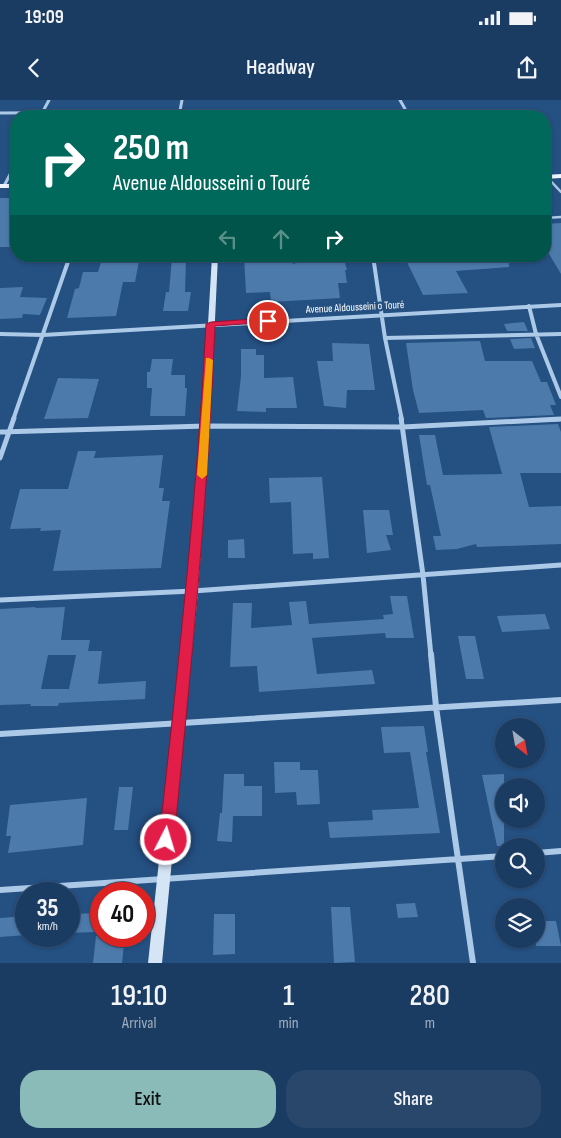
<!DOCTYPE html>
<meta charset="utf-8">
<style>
body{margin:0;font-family:"Sofia Sans Condensed",sans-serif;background:#28476b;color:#f1f3f6;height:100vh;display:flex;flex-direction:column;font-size:19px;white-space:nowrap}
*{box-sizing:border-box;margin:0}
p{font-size:16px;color:#a0adbe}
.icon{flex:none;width:28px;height:28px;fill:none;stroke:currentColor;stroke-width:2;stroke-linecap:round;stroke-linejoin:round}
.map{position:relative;height:863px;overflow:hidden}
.details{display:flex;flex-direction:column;background:#1b3c62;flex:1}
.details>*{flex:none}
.banner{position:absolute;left:10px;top:10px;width:541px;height:152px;border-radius:20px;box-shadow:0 1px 4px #0004,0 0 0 1px #395677;background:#00695c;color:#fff;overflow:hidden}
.needle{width:32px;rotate:149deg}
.controls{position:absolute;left:495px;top:618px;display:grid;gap:10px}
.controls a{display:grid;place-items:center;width:50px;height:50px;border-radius:50%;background:#1b3c62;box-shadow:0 1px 4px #0004,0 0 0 1px #395677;font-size:25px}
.speed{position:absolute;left:15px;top:782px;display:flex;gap:10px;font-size:25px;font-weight:700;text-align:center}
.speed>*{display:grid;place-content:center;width:65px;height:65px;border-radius:50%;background:#1b3c62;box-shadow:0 1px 4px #0004,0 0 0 1px #395677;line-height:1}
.speed small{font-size:12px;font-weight:400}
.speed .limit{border:8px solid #d22;background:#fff;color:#111}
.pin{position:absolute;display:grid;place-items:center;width:42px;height:42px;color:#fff;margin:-21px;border:2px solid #fff;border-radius:50%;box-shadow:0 1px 5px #0007}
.me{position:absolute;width:55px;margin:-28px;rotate:5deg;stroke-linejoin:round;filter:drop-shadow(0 0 4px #0008)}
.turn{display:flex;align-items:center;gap:18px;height:105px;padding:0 20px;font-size:22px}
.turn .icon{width:65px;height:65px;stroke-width:2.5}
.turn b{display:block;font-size:35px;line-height:42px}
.lanes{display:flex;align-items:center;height:48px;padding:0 20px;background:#0003;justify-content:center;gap:25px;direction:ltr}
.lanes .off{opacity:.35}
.eta{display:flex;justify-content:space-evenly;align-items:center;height:85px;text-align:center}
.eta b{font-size:30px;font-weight:600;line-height:35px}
.button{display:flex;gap:10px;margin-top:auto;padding:10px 20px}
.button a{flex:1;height:58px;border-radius:20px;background:#8bbbb9;color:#111;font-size:20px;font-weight:600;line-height:58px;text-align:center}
.button a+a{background:#28476b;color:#f1f3f6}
.status{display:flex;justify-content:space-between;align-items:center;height:35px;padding:0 25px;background:#1b3c62;direction:ltr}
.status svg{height:14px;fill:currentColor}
header{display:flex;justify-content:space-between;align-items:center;height:65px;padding:0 20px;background:#1b3c62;font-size:22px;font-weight:600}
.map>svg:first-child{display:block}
.building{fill:#4c7aab;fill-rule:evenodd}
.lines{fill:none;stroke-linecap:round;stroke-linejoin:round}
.lane{stroke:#acc9e7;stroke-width:2.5}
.street-far3{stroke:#acc9e7;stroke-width:3}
.street-far2{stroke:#acc9e7;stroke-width:4}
.street-far1{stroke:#acc9e7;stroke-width:5}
.street{stroke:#acc9e7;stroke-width:6}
.secondary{fill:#d6e5f6;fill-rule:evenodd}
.primary{fill:#eef4fd;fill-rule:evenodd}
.route{fill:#e11d48;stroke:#92132f}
.slow{fill:#f59e0b}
.labels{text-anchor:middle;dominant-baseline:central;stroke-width:4.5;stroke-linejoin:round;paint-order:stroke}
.far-street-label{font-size:11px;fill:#fff;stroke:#245082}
</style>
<div class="status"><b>19:09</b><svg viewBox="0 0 49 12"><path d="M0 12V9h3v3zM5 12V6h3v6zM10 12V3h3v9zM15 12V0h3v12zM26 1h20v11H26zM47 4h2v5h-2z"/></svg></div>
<header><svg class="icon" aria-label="back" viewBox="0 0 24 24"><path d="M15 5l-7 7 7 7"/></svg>Headway<svg class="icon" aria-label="share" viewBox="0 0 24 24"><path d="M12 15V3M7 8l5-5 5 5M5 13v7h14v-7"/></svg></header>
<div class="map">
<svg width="561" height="863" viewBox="0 0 561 863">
<rect width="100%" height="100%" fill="#245082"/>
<path class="building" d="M0,98H16V147H0Z
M561,123V174L545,147V124Z
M103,156H140L135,182H123L116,216L67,218L75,189L79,188L83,172H98Z
M244,156H292L293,164L325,156H343L347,170H345L347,183H338L340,198L271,202L270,192L246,193Z
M455,156H509V167L456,171L468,193L423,195L406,160Z
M172,158H186L185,192H191L188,211H163L166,192H169Z
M23,187L20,197L47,198L40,215L23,214L22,218L0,219V188Z
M524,222L528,231H507L504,224Z
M531,238L535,248L514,249L510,239Z
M480,241L485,261H532L541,282H547L556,305H550L554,315L486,318L483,310L419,313L413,290L406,243Z
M332,243L369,244L375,290H347L346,308L324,306L317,261H333Z
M241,249H256V255H264V278L293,277L297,308H266V312L237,311L241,276Z
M152,259H173L171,275H185V288H187L185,316H150L152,288H147V272H150Z
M58,278L99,279L88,318L44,319Z
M558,324L561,332V373H520L529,407L561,406V444L477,447L476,444L457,449L436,450L433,436H441L430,385H427L419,335H435L443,375L502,374L489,327Z
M78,351H96L94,358L163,355L159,388H164L162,401H170L161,468L53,471L61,430L40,431L41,428L10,429L20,389H68Z
M322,377L329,458L313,459V453L293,454L291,402L270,403L269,378Z
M363,410H389L393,435H386L391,450L367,453Z
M244,439L245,458H228V440Z
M390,496H407L414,538H386L385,533L312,538L317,574L372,570L375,584L259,592L257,566L230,567L233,503H252L251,528L292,525L289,502L306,501L309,524L384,519L383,515L393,514Z
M36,507L35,508L65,507L61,540H90L88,551H102L98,584L146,581L145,599L59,603L58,606H30L31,604L0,605V509ZM48,555H76L69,589H41Z
M545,514L550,529L502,532L497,516Z
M458,536H475L484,579H466Z
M424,626L428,652H426L440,733L330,738L328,722L373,720L372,710L419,708L410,652L384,653L381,627Z
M274,662H300V670H318L320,704L297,705L296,692L275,693Z
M224,674H244V686H262V716H233L232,742L217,741L220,713H222Z
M504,674V746H497L482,675Z
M119,687H133L128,730H114Z
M87,698L83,745L8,753L11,736H6L10,705Z
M415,803L418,817L398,818L396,804Z
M331,807H350L355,862L334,863Z
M98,813L95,832L69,833V814Z
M214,814H235V854L213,855Z
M26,816V835L0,837V818Z
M536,821H556L561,846H536Z
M96,836H125L122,863H93Z"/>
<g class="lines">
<path class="lane" d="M547,77L561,92
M545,118L561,117"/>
<path class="street-far3" d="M400,0L409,16
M0,13L179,12
M41,15L49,0
M179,16L182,0
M4,86L16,63"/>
<path class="street-far2" d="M373,156L385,238L402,320
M529,206L536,234L561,297
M0,234L43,235L561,205
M385,238L561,234
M13,320L70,156
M549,320L561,319"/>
<path class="street-far1" d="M401,318L423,475L431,556
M0,332L206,326L403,327L561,319
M0,358L14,318
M0,500L193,491L561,465"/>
<path class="street" d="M431,554L436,607L473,863
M0,634L561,600
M536,753L561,751
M0,790L504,756"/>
<path class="secondary" d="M212,156H218L210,326L198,491L162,863H148L188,491L202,326Z"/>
<path class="primary" d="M561,74V78L545,79V75Z
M0,84H16V88H0Z"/>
</g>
<path class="route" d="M268,218L272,221L271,222L215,226C208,398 191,569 174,740L172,745L166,748L161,745L159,740C178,568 197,397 206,224L211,222Z"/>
<path class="slow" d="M206,258H209L213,260L207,375L202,379L197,375Z"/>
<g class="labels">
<g class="far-street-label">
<text transform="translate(355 207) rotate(-3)">Avenue Aldousseini o Touré</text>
</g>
</g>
</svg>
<div class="controls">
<a><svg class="needle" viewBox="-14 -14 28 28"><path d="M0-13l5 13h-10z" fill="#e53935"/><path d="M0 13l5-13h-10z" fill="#a0adbe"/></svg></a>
<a><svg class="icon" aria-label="sound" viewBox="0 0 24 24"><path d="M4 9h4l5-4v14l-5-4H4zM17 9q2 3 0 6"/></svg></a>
<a><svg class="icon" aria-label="search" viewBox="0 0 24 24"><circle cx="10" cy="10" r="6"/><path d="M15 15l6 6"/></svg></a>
<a><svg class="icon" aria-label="layers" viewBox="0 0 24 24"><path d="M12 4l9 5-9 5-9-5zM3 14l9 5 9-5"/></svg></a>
</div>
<div class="speed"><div>35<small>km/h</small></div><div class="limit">40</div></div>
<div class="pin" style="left:268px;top:221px;background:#d93025"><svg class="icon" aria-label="arrive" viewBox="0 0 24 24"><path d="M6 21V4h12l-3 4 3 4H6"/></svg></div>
<svg class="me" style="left:166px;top:740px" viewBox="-20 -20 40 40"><circle r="17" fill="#e11d48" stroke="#fff" stroke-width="3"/><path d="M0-11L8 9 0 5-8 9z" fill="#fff"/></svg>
<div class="banner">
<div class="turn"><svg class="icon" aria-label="right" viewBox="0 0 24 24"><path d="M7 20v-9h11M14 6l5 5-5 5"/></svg><div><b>250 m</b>Avenue Aldousseini o Touré</div></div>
<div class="lanes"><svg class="icon off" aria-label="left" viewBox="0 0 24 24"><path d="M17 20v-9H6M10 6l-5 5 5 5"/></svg><svg class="icon off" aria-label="ahead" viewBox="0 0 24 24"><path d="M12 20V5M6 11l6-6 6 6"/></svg><svg class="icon" aria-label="right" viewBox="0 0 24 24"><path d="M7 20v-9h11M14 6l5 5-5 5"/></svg></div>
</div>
</div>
<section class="details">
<div class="eta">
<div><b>19:10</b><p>Arrival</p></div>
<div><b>1</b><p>min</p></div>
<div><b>280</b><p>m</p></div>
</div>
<div class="button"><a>Exit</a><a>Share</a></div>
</section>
